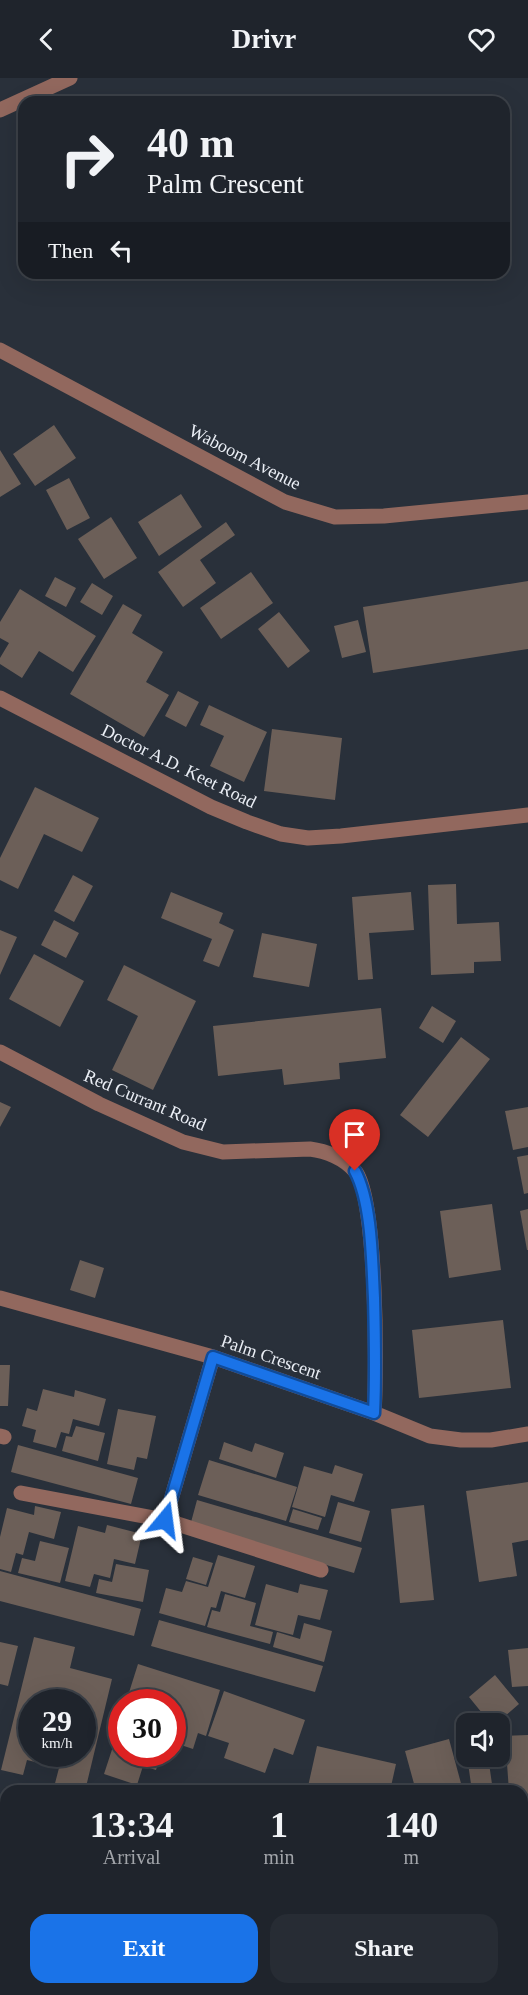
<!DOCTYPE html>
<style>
body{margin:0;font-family:Georgia,serif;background:#272c34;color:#f1f3f6;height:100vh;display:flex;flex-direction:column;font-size:22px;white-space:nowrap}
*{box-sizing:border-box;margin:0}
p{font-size:20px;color:#a1a4a9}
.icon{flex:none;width:33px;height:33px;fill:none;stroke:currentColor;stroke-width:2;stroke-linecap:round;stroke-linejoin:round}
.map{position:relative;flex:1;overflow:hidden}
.sheet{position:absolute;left:0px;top:1707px;width:528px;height:210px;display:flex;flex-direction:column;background:#1f242c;border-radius:18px 18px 0 0;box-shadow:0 6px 24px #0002,0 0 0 2px #3c4148}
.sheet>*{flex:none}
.banner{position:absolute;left:18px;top:18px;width:492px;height:183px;border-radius:18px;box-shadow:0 6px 24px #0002,0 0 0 2px #3c4148;background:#1f242c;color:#f1f3f6;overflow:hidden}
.tools{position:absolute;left:456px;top:1635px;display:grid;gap:12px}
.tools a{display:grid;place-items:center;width:54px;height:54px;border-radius:12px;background:#1f242c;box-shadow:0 6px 24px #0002,0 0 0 2px #3c4148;font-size:30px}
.speed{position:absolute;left:18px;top:1611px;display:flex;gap:12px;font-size:30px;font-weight:700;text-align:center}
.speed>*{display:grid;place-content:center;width:78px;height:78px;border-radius:50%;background:#1f242c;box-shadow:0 6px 24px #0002,0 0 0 2px #3c4148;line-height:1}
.speed small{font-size:15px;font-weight:400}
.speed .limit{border:9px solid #d22;background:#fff;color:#111}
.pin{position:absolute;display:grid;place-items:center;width:51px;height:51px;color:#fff;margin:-62px -26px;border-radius:50% 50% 50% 0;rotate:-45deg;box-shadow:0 0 6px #0007}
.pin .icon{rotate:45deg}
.me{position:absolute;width:66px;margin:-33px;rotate:16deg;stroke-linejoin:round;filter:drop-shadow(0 0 4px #0008)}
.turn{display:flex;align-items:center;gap:21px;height:126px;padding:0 30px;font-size:27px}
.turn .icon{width:78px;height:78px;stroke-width:2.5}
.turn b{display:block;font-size:42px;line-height:51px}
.then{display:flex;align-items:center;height:57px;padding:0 30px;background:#0003;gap:12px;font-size:22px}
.eta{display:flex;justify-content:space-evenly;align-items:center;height:102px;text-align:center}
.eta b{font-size:36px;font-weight:700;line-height:42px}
.action{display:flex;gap:12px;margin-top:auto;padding:12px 30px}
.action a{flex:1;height:69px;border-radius:18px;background:#1a73e8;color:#fff;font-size:24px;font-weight:700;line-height:69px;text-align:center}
.action a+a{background:#272c34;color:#f1f3f6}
header{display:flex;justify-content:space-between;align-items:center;height:78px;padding:0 30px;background:#1f242c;font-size:27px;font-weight:700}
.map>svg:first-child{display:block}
.building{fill:#6c5f58;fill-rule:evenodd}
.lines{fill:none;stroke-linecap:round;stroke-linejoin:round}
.minor{stroke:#92685e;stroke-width:15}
.route-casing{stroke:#114b97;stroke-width:15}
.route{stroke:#1a73e8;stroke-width:10}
.labels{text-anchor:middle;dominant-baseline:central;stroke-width:4.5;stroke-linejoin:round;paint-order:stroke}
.street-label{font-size:18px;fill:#eaeef5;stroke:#29303a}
</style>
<header><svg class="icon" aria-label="back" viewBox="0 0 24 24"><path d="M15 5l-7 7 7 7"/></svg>Drivr<svg class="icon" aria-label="heart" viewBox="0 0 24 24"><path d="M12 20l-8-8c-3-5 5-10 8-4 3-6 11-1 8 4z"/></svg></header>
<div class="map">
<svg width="528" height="1917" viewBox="0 0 528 1917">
<rect width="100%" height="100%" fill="#29303a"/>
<path class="building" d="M54,347L76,380L35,408L13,376Z
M0,372L21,406L0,419Z
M69,400L90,440L67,452L46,412Z
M181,416L202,449L159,478L138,444Z
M111,439L137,480L104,501L78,461Z
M226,444L235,457L200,482L216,505L183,529L158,494Z
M251,494L273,525L221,561L200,530Z
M55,499L76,510L66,529L45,518Z
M528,503V571L373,595L363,529Z
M92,505L113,518L102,537L80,524Z
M20,511L96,558L73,594L39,573L22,600L0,586V580L9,565L0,560V544Z
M123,526L142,537L132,555L163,574L146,604L169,617L144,659L70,616Z
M279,534L310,573L288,590L258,551Z
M358,542L366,574L342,580L334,548Z
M178,613L199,624L186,649L165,638Z
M209,627L267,654L244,704L210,688L224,658L200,647Z
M272,651L342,660L335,722L264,713Z
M35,709L99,740L82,774L44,756L18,811L0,802V780Z
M73,797L93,808L74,844L54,833Z
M456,806L457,846L499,844L501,883L474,884V895L431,897L428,807Z
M171,814L223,835L219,845L234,852L219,889L203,883L212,861L161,840Z
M411,814L414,852L369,855L373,901L358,902L352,819Z
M54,842L79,855L66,880L41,867Z
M0,852L17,859L0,897Z
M262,855L317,866L309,909L253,899Z
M34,876L84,903L60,949L9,921Z
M124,887L196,923L153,1012L112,992L138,938L107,922Z
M432,928L456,943L443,965L419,950Z
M381,930L386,980L339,985L340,1001L284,1007L282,991L218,998L213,948Z
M461,959L490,981L428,1059L400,1037Z
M0,1024L11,1029L0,1049Z
M528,1029V1069L513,1072L505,1033Z
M528,1077V1115L524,1116L517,1079Z
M492,1126L501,1192L449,1200L440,1133Z
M528,1131V1172H527L520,1133Z
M80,1182L104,1190L95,1220L70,1212Z
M503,1242L511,1310L419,1320L412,1252Z
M0,1287H10L8,1328H0Z
M43,1311L74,1319L75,1312L106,1321L99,1348L73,1341L69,1356L61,1354L56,1370L33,1364L36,1352L22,1348L27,1330L37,1333Z
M118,1331L156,1338L147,1381L137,1379L134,1392L107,1386Z
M76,1348L105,1355L98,1383L62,1373L66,1358L72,1359Z
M224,1364L252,1374L255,1365L284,1375L276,1400L219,1381Z
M18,1367L138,1400L131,1426L11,1394Z
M209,1382L297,1409L286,1443L198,1417Z
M335,1387L363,1396L354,1424L331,1417L325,1439L292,1429L304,1388L332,1396Z
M528,1404V1462L512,1465L517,1498L479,1504L466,1413Z
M197,1422L362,1470L354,1495L190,1448Z
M338,1424L370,1433L361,1464L329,1455Z
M424,1427L434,1522L400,1525L391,1431Z
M35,1428L61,1434L54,1461L29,1454L23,1477L16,1475L11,1494L0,1491V1459L7,1430L34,1437Z
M293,1431L322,1440L318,1452L289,1444Z
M107,1447L142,1456L135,1486L114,1481L110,1500L94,1496L90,1509L65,1503L78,1448L105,1455Z
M40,1463L69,1470L60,1505L18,1495L22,1480L35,1483Z
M218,1477L255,1488L245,1520L221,1513L216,1530L211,1529L205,1548L159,1535L166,1510L182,1514L186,1503L208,1509Z
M193,1479L213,1485L206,1507L186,1501Z
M116,1486L149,1492L143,1524L96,1515L99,1501L112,1504Z
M0,1493L141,1531L134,1558L0,1523Z
M266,1506L298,1515L300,1506L328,1512L320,1542L298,1537L293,1557L255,1547Z
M225,1516L256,1525L250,1548L273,1554L270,1566L207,1549L212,1532L220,1534Z
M159,1542L323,1588L315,1614L151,1568Z
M304,1545L332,1553L324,1584L273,1569L277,1554L300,1561Z
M34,1559L75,1569L70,1590L112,1601L85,1713H53L59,1690L27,1682L23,1697L1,1692ZM32,1624H82V1676H32Z
M0,1564L18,1568L8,1608L0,1606Z
M528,1570V1608L512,1609L508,1572Z
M138,1586L220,1612L206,1658L198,1655L193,1671L172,1664V1624H126Z
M495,1597L519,1626L496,1646H491L469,1619Z
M224,1613L305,1642L293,1677L274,1670L265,1695L224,1680L229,1665L208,1658Z
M122,1641V1676H161L156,1692L143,1688L137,1707L104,1696Z
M528,1657V1745L522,1746V1713H509L505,1658Z
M449,1661L462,1709L450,1713H416L405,1673Z
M317,1668L396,1686L390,1713H307Z
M467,1678H488L493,1713H472Z
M528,1751V1773L522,1774V1752Z
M0,1786L6,1788V1857L0,1856Z
M0,1874L6,1876L4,1915L0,1914Z
M24,1911H91L112,1916L32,1917L23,1915Z
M187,1911H289L287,1917H203Z
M311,1911H354L351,1917H308Z"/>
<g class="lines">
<path class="minor" d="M0,32L70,0
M0,272L285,424L335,439L384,438L528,424
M0,620L211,729L247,744L281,756L308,760L341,758L528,737
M0,974L99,1026L183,1064L223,1074L310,1071C326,1073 344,1080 355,1093C377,1118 377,1295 374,1335
M0,1220L213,1279L374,1335L430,1358L461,1362H491L528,1356
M0,1358L4,1359
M21,1415L165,1442L321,1492
M165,1442L213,1279
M0,1736L6,1738
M522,1832L528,1831
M366,1917L368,1911"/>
</g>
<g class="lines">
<g class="route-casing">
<path id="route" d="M165,1442L213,1279L374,1335C376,1296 375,1258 374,1220C372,1183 372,1125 355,1093"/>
</g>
<use href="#route" class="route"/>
</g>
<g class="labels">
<g class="street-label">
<text transform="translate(245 379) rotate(27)">Waboom Avenue</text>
<text transform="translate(179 688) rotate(26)">Doctor A.D. Keet Road</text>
<text transform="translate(145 1022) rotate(23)">Red Currant Road</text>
<text transform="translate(271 1279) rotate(19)">Palm Crescent</text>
</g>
</g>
</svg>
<div class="tools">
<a><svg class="icon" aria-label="sound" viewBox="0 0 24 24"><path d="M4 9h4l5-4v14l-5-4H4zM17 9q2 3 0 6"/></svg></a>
</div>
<div class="speed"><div>29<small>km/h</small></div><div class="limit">30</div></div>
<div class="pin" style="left:355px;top:1093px;background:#d93025"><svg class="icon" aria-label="arrive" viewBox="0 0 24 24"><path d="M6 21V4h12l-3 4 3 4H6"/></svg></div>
<svg class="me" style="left:165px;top:1442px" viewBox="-20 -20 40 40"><path d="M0-17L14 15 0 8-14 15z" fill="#1a73e8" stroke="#fff" stroke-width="4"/></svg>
<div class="banner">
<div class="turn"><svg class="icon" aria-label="right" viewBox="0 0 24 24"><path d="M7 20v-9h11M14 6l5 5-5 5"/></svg><div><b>40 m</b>Palm Crescent</div></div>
<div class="then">Then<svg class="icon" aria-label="left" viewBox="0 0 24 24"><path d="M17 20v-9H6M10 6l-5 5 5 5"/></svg></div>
</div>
<section class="sheet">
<div class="eta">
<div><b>13:34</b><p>Arrival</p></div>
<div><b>1</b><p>min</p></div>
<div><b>140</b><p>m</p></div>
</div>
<div class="action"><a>Exit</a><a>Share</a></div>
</section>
</div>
